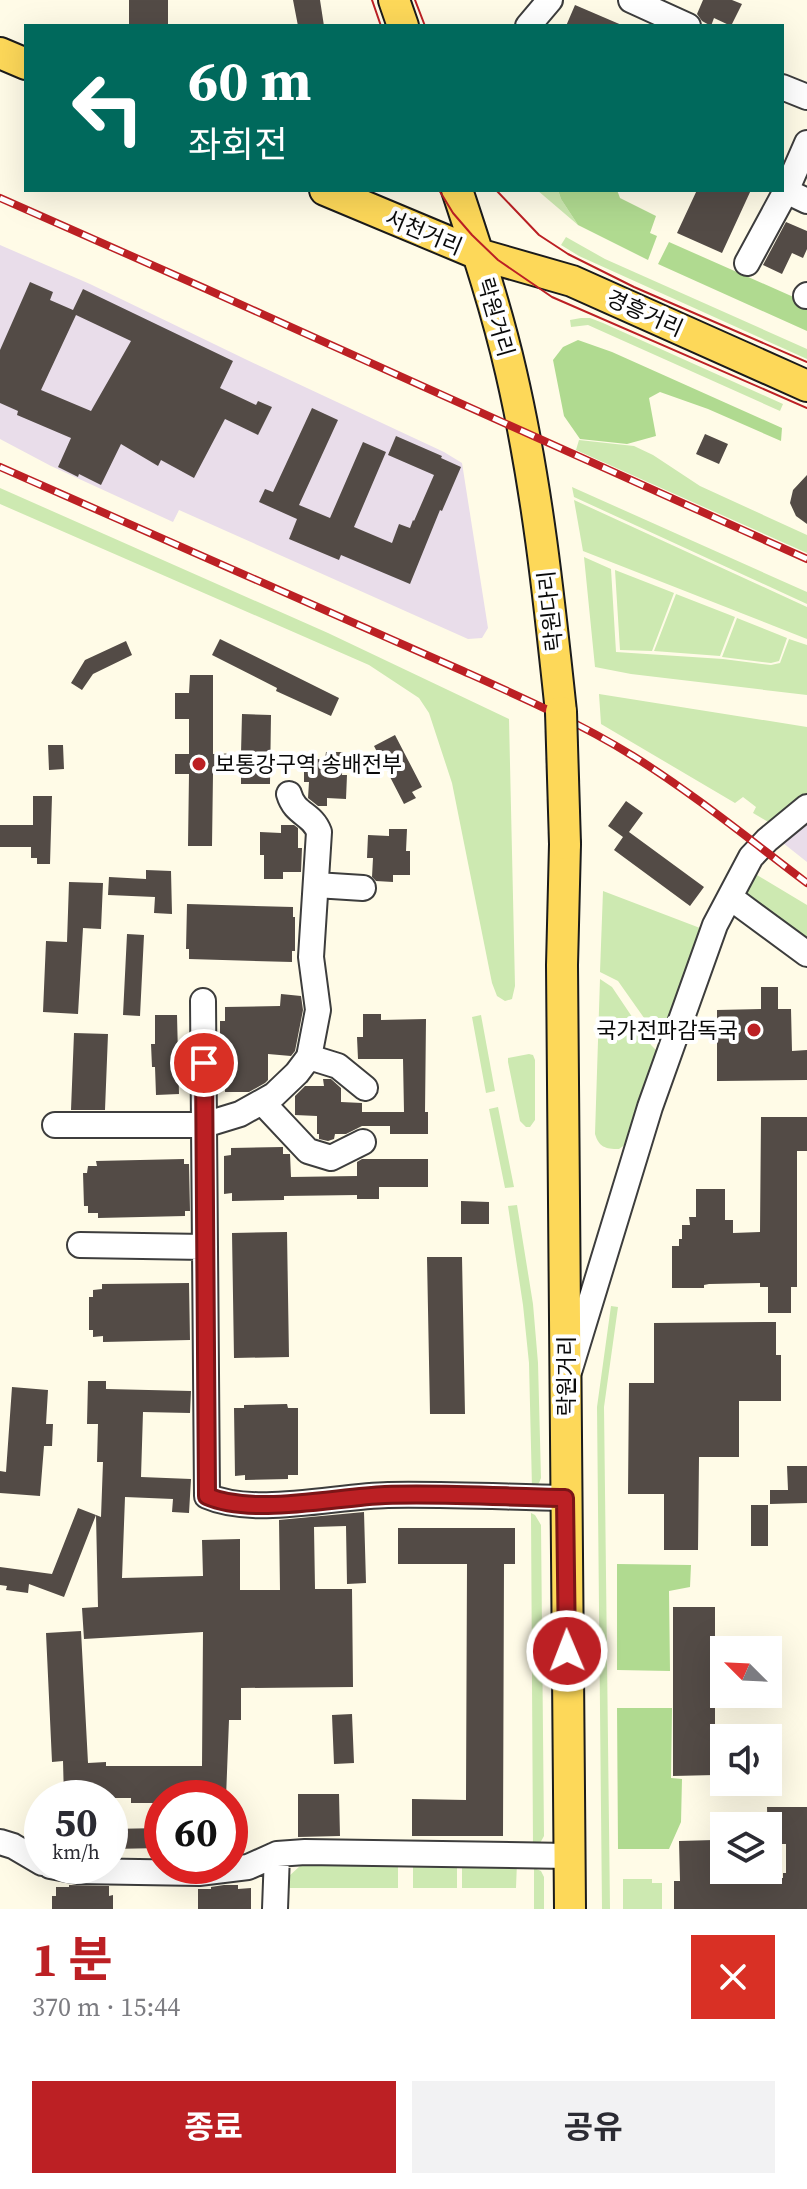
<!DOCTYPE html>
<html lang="ko">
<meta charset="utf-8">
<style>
body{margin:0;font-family:"Source Serif 4","Noto Sans KR",serif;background:#f2f2f3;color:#2b2b33;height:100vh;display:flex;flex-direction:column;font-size:30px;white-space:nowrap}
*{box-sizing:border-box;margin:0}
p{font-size:26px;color:#7c7c81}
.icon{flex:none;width:44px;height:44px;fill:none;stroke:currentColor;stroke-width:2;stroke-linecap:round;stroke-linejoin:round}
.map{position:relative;height:1909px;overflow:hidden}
.details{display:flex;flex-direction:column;background:#fff;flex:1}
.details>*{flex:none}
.guide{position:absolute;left:24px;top:24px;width:760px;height:168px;border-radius:0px;box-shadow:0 8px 32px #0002;background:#00695c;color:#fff;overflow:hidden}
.needle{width:52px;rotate:294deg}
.fabs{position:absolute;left:710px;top:1636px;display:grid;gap:16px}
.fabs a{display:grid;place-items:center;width:72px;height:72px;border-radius:0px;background:#fff;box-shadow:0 8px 32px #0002;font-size:40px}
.speed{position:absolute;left:24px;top:1780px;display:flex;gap:16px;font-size:40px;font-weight:700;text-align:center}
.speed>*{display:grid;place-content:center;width:104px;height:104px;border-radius:50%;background:#fff;box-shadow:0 8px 32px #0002;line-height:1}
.speed small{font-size:20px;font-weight:400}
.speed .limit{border:12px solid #d22;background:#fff;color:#111}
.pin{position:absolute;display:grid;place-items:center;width:68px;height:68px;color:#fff;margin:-34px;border:4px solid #fff;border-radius:50%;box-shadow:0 2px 8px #0007}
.me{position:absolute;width:88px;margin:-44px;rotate:359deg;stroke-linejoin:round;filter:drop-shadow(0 0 6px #0008)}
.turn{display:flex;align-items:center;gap:28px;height:168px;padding:0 32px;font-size:36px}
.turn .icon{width:104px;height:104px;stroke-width:2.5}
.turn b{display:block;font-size:56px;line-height:68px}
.round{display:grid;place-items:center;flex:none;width:84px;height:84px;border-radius:0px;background:#f2f2f3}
.headline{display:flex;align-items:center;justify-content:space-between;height:136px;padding:0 32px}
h1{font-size:48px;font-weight:700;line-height:60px;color:#bc2024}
.cta{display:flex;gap:16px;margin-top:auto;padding:16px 32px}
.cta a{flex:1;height:92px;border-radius:0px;background:#bc2024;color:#fff;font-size:32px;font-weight:700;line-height:92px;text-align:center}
.cta a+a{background:#f2f2f3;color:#2b2b33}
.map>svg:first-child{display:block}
.industrial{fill:#e9ddea}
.green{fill:#cde9b1}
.forest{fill:#b0da90}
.building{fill:#534b46;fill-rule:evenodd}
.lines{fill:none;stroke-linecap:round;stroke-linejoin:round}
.minor-casing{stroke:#3d3d3d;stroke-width:28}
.major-casing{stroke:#1b1b1b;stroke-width:34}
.minor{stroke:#fff;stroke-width:24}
.major{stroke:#fdd859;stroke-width:30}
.tram{stroke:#bc2024;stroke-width:2}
.rail-casing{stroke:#bc2024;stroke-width:8}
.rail{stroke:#fff;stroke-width:5;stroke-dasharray:15;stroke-linecap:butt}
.major-bridge-casing{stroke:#1b1b1b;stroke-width:34;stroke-linecap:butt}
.major-bridge{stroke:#fdd859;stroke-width:30}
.route-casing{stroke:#7a1517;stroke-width:20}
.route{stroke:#bc2024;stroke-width:14}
.poi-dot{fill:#bc2024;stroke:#fff;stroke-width:3}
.labels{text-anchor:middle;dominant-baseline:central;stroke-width:8;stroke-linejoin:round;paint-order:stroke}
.street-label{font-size:22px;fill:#0a0a0a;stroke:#fff}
.poi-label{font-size:22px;fill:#0a0a0a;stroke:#fff;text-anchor:start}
</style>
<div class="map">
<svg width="807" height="1909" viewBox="0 0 807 1909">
<rect width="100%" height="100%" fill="#fffbe7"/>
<path class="industrial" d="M0,245L90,284L245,359L444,452L462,463L488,628L482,638L468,639L179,510L173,522L51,466L0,439Z
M807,821V862L783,843Z"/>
<path class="green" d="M537,190H558L561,199L578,225Z
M566,237L605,259L807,349V359L579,256L561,245Z
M581,318H590L603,323L783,404L780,411L588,325L571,327L570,320Z
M579,440L634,446L653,455L700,486L807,535V553L576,450Z
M572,487L807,592V604L574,497Z
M0,488L328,633L509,719L515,986L512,999L505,1001L497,996L492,983L452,783L429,713L419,698L369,665L0,504Z
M574,500L807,607V639L583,551Z
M584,557L611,569L616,652L723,659L771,665L780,663L789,639L807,645V695L631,674L595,667Z
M615,570L674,593L652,651L620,650Z
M676,594L735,617L720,656L654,651Z
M737,618L787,638L779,661L771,663L722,657Z
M599,694L807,727V799L775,826L753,813L756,807L743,797L735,803L601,724Z
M752,872L807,905V946L740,896Z
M603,891L700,928L661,1042L618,981L600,972Z
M600,979L612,987L651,1045L658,1052L626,1144L619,1149C605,1149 599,1147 595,1134Z
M481,1015L495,1091L486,1093L472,1017Z
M529,1054L533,1055L535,1060V1120L530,1127H526L520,1121L508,1062V1058Z
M498,1107L514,1187L505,1188L489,1109Z
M517,1205L533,1304L538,1363L541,1478L539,1483L532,1488L529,1363L523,1305L508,1206Z
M611,1306L618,1307L604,1407L610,1909H602L597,1407Z
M531,1513L535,1515L541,1525L544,1836L539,1845L533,1847Z
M311,1862H398V1888H288V1877L300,1866Z
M413,1862H457V1888H413Z
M462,1862H517L516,1888H462Z
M534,1868L541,1871L544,1877V1909H534Z
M623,1879H652V1883H662V1909H623Z"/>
<path class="forest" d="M558,190H617L620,198L656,216L650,233L657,236L648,260L578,225L561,199Z
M669,242L807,303V331L658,264Z
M578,340L612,352L782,428L781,441L708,409L660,392L649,398L656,436L627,444L580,439L564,416L553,360L563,347Z
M617,1564L691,1565L690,1587L669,1591L670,1671L617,1670Z
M617,1708H672L671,1778L682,1779L681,1822L669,1849H618Z"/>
<path class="building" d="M129,0H168V26H129Z
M293,0H320L324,26H298Z
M703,0H732L742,4L731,26L714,18L711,26L702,21L697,14Z
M575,5L624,26H566Z
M697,190H751L722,253L677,233Z
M786,222L807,231V249L803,258L792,253L782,274L763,265Z
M30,282L53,292L50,300L73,310L83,289L233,361L220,388L256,405L258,401L272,407L258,435L225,419L194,478L161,460L158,466L121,444L101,485L79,474L78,477L58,467L71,438L17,415L18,411L0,403V350ZM76,315L131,341L91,411L41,390Z
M312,408L338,420L299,505L330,518L363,442L386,452L354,527L392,543L399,524L410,528L413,520L414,521L434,475L388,455L396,436L442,456L441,458L461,467L442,511L440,510L410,584L341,555L339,560L289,539L297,519L259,502L265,489L273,492Z
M705,434L728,444L719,464L696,454Z
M807,475V524L796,516L790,503L793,490Z
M220,639L339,698L331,716L276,691L277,688L212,655Z
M126,641L132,655L93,674L82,690L71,683L85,660Z
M190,675H213V754L241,753L242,714L271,715L270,784H241V774H213L212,846H188L189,774H175V754H189V719H175V693H189Z
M395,735L422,787L412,792L416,798L404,804L374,746Z
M48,745H63L64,769L49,770Z
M326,752H343L342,775H347L346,799L327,798V806H318L308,798L309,782H304V759H325Z
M33,796H52L50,864H37V858H31V847H0V825H33Z
M626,801L643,813L629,832L704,887L690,906L614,850L623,837L608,826Z
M281,825H294L298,828V848H302L301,872H283V879H264V855H260V832L281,833Z
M389,829H407L406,851H410V875H393V882L376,881L372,877L373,858H367L368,835L389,836Z
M146,870L171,871L172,914L154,913L155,897L108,895L109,877L146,879Z
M69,882L103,883L101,929L83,928L78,1014L43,1012L46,941L67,942Z
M187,904L293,907V917H295V951H292V962L189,959V949H186Z
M127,934L144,935L140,1016L123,1015Z
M761,987H778V1009H791L792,1051L807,1050V1080L717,1081V1010L761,1009Z
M281,994L301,996L303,1010L295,1051L291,1056L268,1054V1080L265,1083L249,1092H225V1078H220V1021H225V1007L280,1006Z
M363,1014H381V1020L426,1019L425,1112H428V1134H390V1126H362L346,1134H335L334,1139L328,1141L319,1139V1134H317V1116L295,1115V1096L305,1086H324L323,1079H331L341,1088V1102L362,1103V1112H404L403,1059H358L357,1037H363Z
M155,1015H177L179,1094L156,1095L155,1067H152L151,1044H155Z
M74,1033L108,1034L105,1110H71Z
M761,1117H807V1151H797V1287H791V1313H768V1287H760V1283L709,1284L704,1285V1288H672V1246H679V1239H682V1225H690L689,1217H696V1189H725V1220H733V1233L760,1232Z
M283,1147V1154H290L291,1177L357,1176V1162L362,1159H428V1187H379V1199H357V1195L284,1196V1200L232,1201V1193L224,1194V1156L231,1155V1148Z
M184,1159V1164H189L190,1211H185V1216L98,1218V1213H88V1206H84L83,1173H87L88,1166H97L96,1161Z
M461,1201L489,1202V1224H461Z
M287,1232L289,1357L234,1358L232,1233Z
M427,1257H462L465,1414H430Z
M189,1283L190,1340L103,1342V1336L93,1337V1330H89V1297H93V1290L102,1289V1284Z
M776,1322V1355H781V1401H739V1457H699L698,1550H664V1494H628L629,1383H654V1323Z
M88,1381H106V1389L191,1391L190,1413L143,1412L141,1477L191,1479L189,1513L172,1512L173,1499L125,1497L122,1578L203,1576L202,1540L240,1539V1590H280L279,1520L364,1512L366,1583L347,1584L346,1526L314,1527L315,1589H352L353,1687L241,1688V1720H229L226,1798H162V1803H131V1798H64L63,1761L52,1762L46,1633L81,1631L88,1763L106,1762V1766H202L203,1632L84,1639L82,1608L98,1607L96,1515L101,1517L103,1462H97L98,1424H87Z
M12,1387L48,1390L46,1424H53L52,1446H44L40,1496L0,1493V1471L6,1472Z
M287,1404L288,1408H298V1475H288V1479L245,1480V1475L235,1476L234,1408H244V1405Z
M787,1466H807V1503L770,1504V1490H788Z
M751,1505H768V1546H751Z
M78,1508L96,1515L64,1597L29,1584L28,1593L6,1590L7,1586L0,1585V1567L52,1574Z
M398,1528H515V1564H504L503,1836H412V1799L466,1800L467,1564H398Z
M673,1607H715V1775L673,1776Z
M352,1714L354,1763L334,1764L332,1715Z
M298,1794H339L340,1836L298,1837Z
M767,1807H807V1909H674V1881H680L679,1841L714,1840L715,1878H783V1873H786V1844H768Z
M162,1828V1848L110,1849V1829Z
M69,1885L109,1886V1896L113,1895V1909H52V1896H56V1887H69Z
M224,1885H238V1889L251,1888V1909H198V1889H211V1887Z"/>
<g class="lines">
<g class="minor-casing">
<path id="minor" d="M631,0L688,26
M528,26L550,0
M782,87L807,97
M807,143L786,191L807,201
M747,263L786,191
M806,296L807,295
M316,885L363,888
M731,898L807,954
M203,1001L207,1496C255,1517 336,1496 388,1495C447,1494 507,1497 565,1498
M309,1057L338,1066L365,1088
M262,1102L308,1151L331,1158L363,1142
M55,1125H204L240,1114L274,1095L297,1073L309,1057L318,1010L311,957L319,832C312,813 295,815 289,794
M80,1245L205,1247
M570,1369L650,1107L715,925L751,857L767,840L807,807
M0,1842L13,1846L42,1863
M50,1866L78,1871L199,1873L248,1867L277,1854L305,1852L569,1856
M275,1909L277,1854"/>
</g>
<g class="major-casing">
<path id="major" d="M394,0L403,26
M0,53L26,64
M325,190L478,254L572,281L807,386
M457,190C477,250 497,311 511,372C537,484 549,598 561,712
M565,844L562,965L570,1909"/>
</g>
<use href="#minor" class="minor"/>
<use href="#major" class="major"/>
<path class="tram" d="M372,0L381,26
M415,0L425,26
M439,190L453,213L472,235L498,260L552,297L807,408
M496,190L539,235L568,254L634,287L807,362"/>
<g class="rail-casing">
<path id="rail" d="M0,198L204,288L807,559
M0,467L463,671C521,697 580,723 633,756C694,794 750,840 807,883"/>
</g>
<use href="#rail" class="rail"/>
<g class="major-bridge-casing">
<path id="major-bridge" d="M561,712L565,844"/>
</g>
<use href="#major-bridge" class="major-bridge"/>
</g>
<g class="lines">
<g class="route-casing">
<path id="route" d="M204,1063L207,1496C253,1516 335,1497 385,1495C445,1493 506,1497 565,1498L567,1651"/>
</g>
<use href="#route" class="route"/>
</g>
<g class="poi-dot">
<circle cx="199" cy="764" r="8"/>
<circle cx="754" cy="1030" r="8"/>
</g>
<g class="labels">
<g class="street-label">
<text transform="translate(424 232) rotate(23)">서천거리</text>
<text transform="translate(645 313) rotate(24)">경흥거리</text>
<text transform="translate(496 317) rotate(74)">락원거리</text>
<text transform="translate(550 611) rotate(-96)">락원다리</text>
<text transform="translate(566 1376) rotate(-90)">락원거리</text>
</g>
<g class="poi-label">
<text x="215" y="764">보통강구역 송배전부</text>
<text x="738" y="1030" text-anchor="end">국가전파감독국</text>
</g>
</g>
</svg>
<div class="fabs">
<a><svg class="needle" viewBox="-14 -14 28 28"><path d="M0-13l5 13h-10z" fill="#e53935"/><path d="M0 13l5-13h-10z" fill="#7c7c81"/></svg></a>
<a><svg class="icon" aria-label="sound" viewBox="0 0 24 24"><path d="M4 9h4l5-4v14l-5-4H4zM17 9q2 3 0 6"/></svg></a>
<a><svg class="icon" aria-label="layers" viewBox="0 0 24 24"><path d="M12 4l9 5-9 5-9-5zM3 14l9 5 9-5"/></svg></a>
</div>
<div class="speed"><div>50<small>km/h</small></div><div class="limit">60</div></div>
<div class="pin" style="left:204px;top:1063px;background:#d93025"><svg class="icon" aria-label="arrive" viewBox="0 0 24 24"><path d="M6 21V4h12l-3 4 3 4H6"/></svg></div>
<svg class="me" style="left:567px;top:1651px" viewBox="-20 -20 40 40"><circle r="17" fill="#bc2024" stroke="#fff" stroke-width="3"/><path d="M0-11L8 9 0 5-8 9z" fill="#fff"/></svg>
<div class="guide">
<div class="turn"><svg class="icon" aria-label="left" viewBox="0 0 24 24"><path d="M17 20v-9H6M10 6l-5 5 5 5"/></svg><div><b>60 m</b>좌회전</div></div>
</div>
</div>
<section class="details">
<div class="headline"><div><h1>1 분</h1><p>370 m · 15:44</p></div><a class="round" style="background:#d93025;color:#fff"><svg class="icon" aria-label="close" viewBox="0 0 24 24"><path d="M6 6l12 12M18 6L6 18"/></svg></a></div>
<div class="cta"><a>종료</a><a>공유</a></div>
</section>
